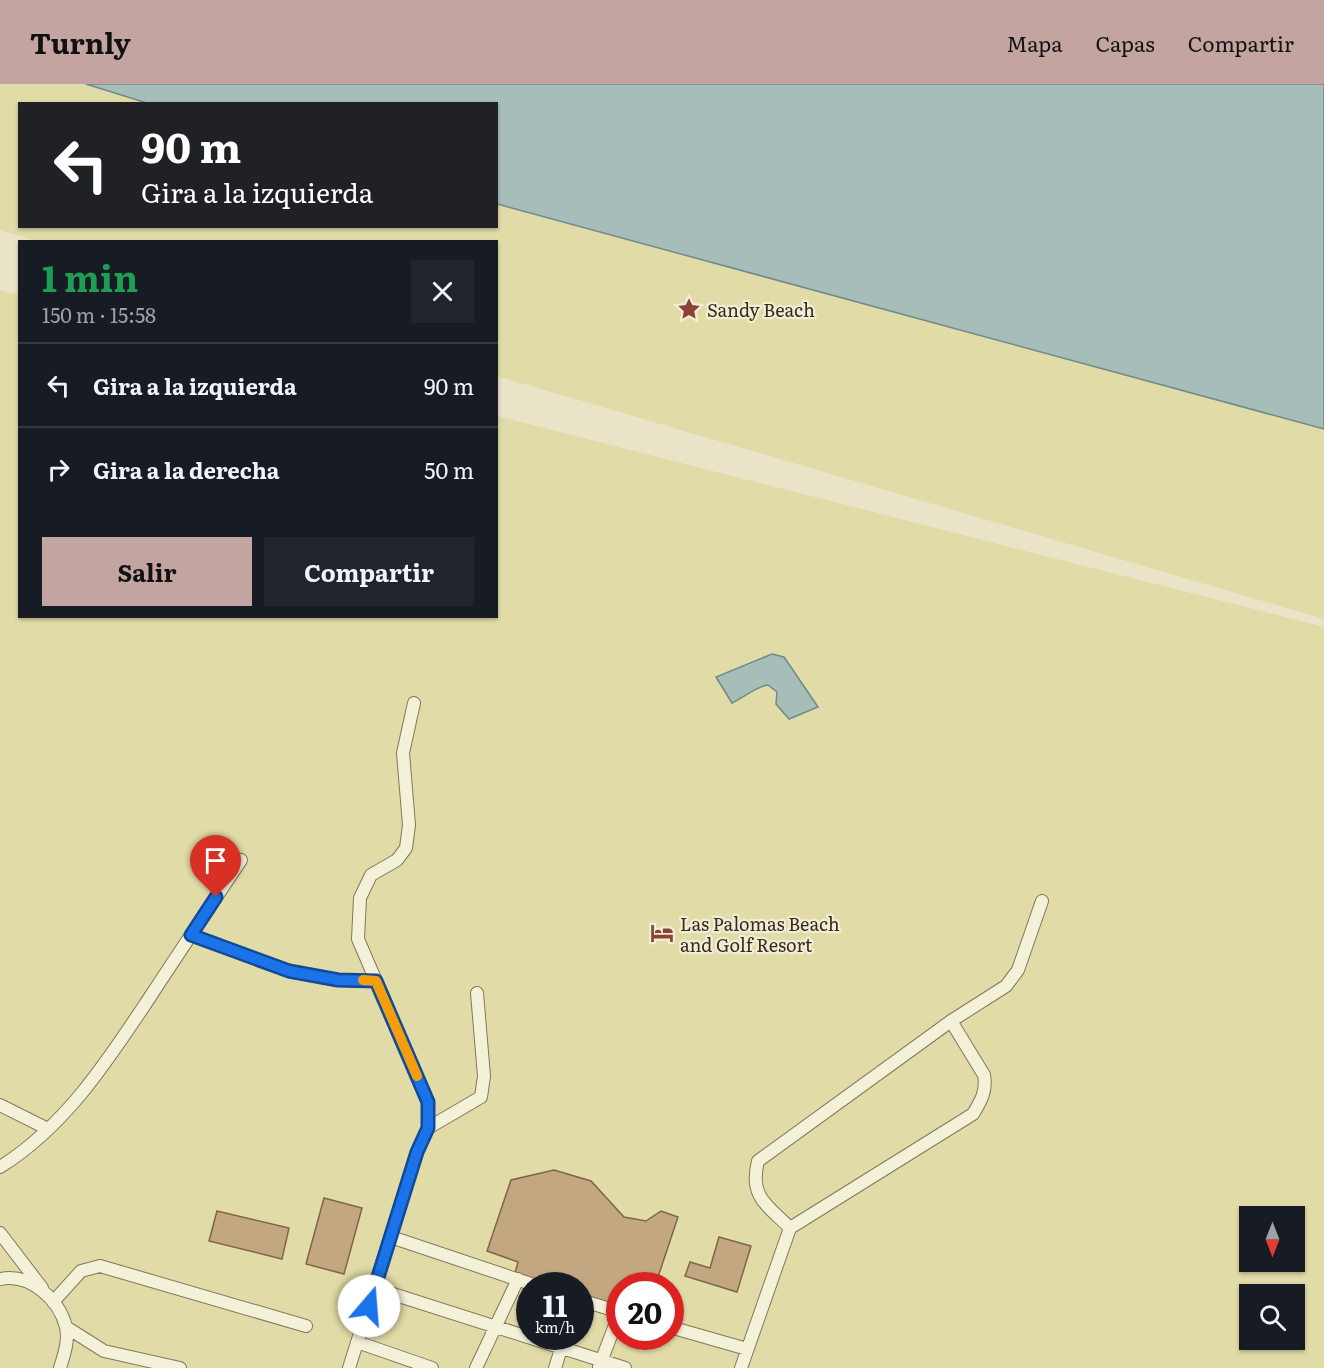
<!DOCTYPE html>
<html lang="es">
<meta charset="utf-8">
<style>
body{margin:0;font-family:Literata,serif;background:#20242c;color:#f1f3f6;height:100vh;display:flex;flex-direction:column;font-size:22px;white-space:nowrap}
*{box-sizing:border-box;margin:0}
p{font-size:20px;color:#9ea1a6}
.icon{flex:none;width:33px;height:33px;fill:none;stroke:currentColor;stroke-width:2;stroke-linecap:round;stroke-linejoin:round}
.map{position:relative;flex:1;overflow:hidden}
.details{position:absolute;left:18px;top:156px;width:480px;height:378px;display:flex;flex-direction:column;background:#171b24;border-radius:0px;box-shadow:0 2px 4px #0004}
.details>*{flex:none}
.hud{position:absolute;left:18px;top:18px;width:480px;height:126px;border-radius:0px;box-shadow:0 2px 4px #0004;background:#202124;color:#fff;overflow:hidden}
.needle{width:39px;rotate:180deg}
.controls{position:absolute;left:1239px;top:1122px;display:grid;gap:12px}
.controls a{display:grid;place-items:center;width:66px;height:66px;border-radius:0px;background:#171b24;box-shadow:0 2px 4px #0004;font-size:30px}
.speed{position:absolute;left:516px;top:1188px;display:flex;gap:12px;font-size:30px;font-weight:700;text-align:center}
.speed>*{display:grid;place-content:center;width:78px;height:78px;border-radius:50%;background:#171b24;box-shadow:0 2px 4px #0004;line-height:1}
.speed small{font-size:15px;font-weight:400}
.speed .limit{border:9px solid #d22;background:#fff;color:#111}
.pin{position:absolute;display:grid;place-items:center;width:51px;height:51px;color:#fff;margin:-62px -26px;border-radius:50% 50% 50% 0;rotate:-45deg;box-shadow:0 0 6px #0007}
.pin .icon{rotate:45deg}
.me{position:absolute;width:66px;margin:-33px;rotate:18deg;stroke-linejoin:round;filter:drop-shadow(0 0 4px #0008)}
.turn{display:flex;align-items:center;gap:21px;height:126px;padding:0 24px;font-size:27px}
.turn .icon{width:78px;height:78px;stroke-width:2.5}
.turn b{display:block;font-size:42px;line-height:51px}
.round{display:grid;place-items:center;flex:none;width:63px;height:63px;border-radius:0px;background:#20242c}
.head{display:flex;align-items:center;justify-content:space-between;height:102px;padding:0 24px}
h1{font-size:36px;font-weight:700;line-height:45px;color:#1e9e55}
.button{display:flex;gap:12px;margin-top:auto;padding:12px 24px}
.button a{flex:1;height:69px;border-radius:0px;background:#c3a4a0;color:#111;font-size:24px;font-weight:700;line-height:69px;text-align:center}
.button a+a{background:#20242c;color:#f1f3f6}
ul{padding:0;list-style:none}
li{display:flex;align-items:center;gap:18px;height:84px;padding:0 24px;border-top:2px solid #363941}
li div{flex:1}
li b{display:block;font-size:22px}
li em{font-style:normal}
header{display:flex;align-items:center;gap:36px;box-sizing:border-box;height:84px;padding:0 30px;background:#c3a4a0;color:#111}
header strong{font-size:28px}
nav{display:flex;gap:33px;margin-inline-start:auto;font-size:21px}
.map>svg:first-child{display:block}
.sand{fill:#e1dba7;fill-rule:evenodd}
.water{fill:#a7bdba;stroke:#6f8a88;stroke-width:1.5}
.building{fill:#c2a781;stroke:#7e6647;stroke-width:1.5}
.lines{fill:none;stroke-linecap:round;stroke-linejoin:round}
.lane-casing{stroke:#82775e;stroke-width:14}
.lane{stroke:#f4f1d9;stroke-width:12}
.route-casing{stroke:#114b97;stroke-width:15}
.route{stroke:#1a73e8;stroke-width:10}
.slow{stroke:#f59e0b;stroke-width:10}
.labels{text-anchor:middle;dominant-baseline:central;stroke-width:4.5;stroke-linejoin:round;paint-order:stroke}
.poi-label{font-size:18px;fill:#342d20;stroke:#f1eed5;text-anchor:start}
</style>
<header>
<strong>Turnly</strong>
<nav><a>Mapa</a><a>Capas</a><a>Compartir</a></nav>
</header>
<div class="map">
<svg width="1324" height="1284" viewBox="0 0 1324 1284">
<rect width="100%" height="100%" fill="#e9e4c7"/>
<path class="sand" d="M0,0H86L150,19L20,20V142H496L497,120L1324,345V535L497,292L496,158H39L0,146Z
M0,206L19,211L20,532H496L497,332L1324,543V1284H0ZM1250,1132H1294V1178H1250ZM530,1202H580V1252H530ZM620,1202H670V1252H620ZM1250,1210H1294V1256H1250Z"/>
<path class="water" d="M86,0H1324V345L497,120L496,20H150Z
M772,570L784,573L818,623L789,635L776,620L777,608L768,601C759,601 743,614 732,619L716,593Z"/>
<path class="building" d="M554,1086L591,1097L624,1133L646,1137L661,1127L678,1133L656,1199L643,1195L641,1202H620L616,1222L580,1210V1202H554L515,1189L518,1178L487,1167L511,1096Z
M324,1114L362,1124L344,1190L306,1180Z
M217,1127L289,1144L282,1175L209,1157Z
M719,1153L751,1162L737,1208L685,1192L690,1178L710,1184Z"/>
<g class="lines">
<g class="lane-casing">
<path id="lane" d="M191,851L289,887L338,896L376,897
M0,1021L48,1045
M428,1044L481,1013L484,992L477,909
M0,1083C66,1042 108,976 150,913C180,867 211,821 241,776
M790,1144C767,1121 749,1113 758,1077L951,937L1006,902L1018,886L1042,817
M0,1149L42,1204
M391,1153L537,1202
M0,1195C30,1189 59,1215 66,1243C69,1257 64,1271 60,1284
M374,1204L625,1284
M580,1216L620,1228
M53,1218L81,1187L100,1182L306,1242
M66,1243L104,1267L180,1284
M670,1243L747,1265
M357,1258L432,1284
M599,1283L620,1228
M349,1284L417,1068L428,1044V1018L358,855L360,814L371,791L397,776L406,764L409,741L403,669L414,619
M476,1284L518,1195
M555,1284L561,1265
M741,1284L790,1144L973,1030C981,1017 987,1007 984,991L951,937"/>
</g>
<use href="#lane" class="lane"/>
</g>
<g class="lines">
<g class="route-casing">
<path id="route" d="M216,813L191,851L289,887L338,896L376,897L428,1018V1044L417,1068L369,1222"/>
</g>
<use href="#route" class="route"/>
<path class="slow" d="M363,896L376,897L417,992"/>
</g>
<defs>
<g id="sight-bare" transform="scale(1.8)"><path d="M0-6L1.8-2.2L6-1.7L2.9 1.2L3.7 5.4L0 3.3L-3.7 5.4L-2.9 1.2L-6-1.7L-1.8-2.2Z" fill="#8a4336" stroke="#f1eed5" stroke-width="2.5" paint-order="stroke"/></g>
<g id="hotel-bare" transform="scale(1.8)"><path d="M-6-4.5h1.5V1H6V5H4.5V3h-9V5H-6ZM-4 0a1.8 1.8 0 1 1 3.6 0ZM.5 0V-2.5h3Q6-2.5 6 0Z" fill="#8a4336" stroke="#f1eed5" stroke-width="2.5" paint-order="stroke"/></g>
</defs>
<g fill-rule="evenodd">
<use href="#sight-bare" x="689" y="225"/>
<use href="#hotel-bare" x="662" y="849"/>
</g>
<g class="labels">
<g class="poi-label">
<text x="707" y="225">Sandy Beach</text>
<text x="680" y="839">Las Palomas Beach<tspan x="680" dy="21">and Golf Resort</tspan></text>
</g>
</g>
</svg>
<div class="controls">
<a><svg class="needle" viewBox="-14 -14 28 28"><path d="M0-13l5 13h-10z" fill="#e53935"/><path d="M0 13l5-13h-10z" fill="#9ea1a6"/></svg></a>
<a><svg class="icon" aria-label="search" viewBox="0 0 24 24"><circle cx="10" cy="10" r="6"/><path d="M15 15l6 6"/></svg></a>
</div>
<div class="speed"><div>11<small>km/h</small></div><div class="limit">20</div></div>
<div class="pin" style="left:216px;top:813px;background:#d93025"><svg class="icon" aria-label="arrive" viewBox="0 0 24 24"><path d="M6 21V4h12l-3 4 3 4H6"/></svg></div>
<svg class="me" style="left:369px;top:1222px" viewBox="-20 -20 40 40"><circle r="19" fill="#fff"/><path d="M0-13L10 11 0 6-10 11z" fill="#1a73e8"/></svg>
<div class="hud">
<div class="turn"><svg class="icon" aria-label="left" viewBox="0 0 24 24"><path d="M17 20v-9H6M10 6l-5 5 5 5"/></svg><div><b>90 m</b>Gira a la izquierda</div></div>
</div>
<section class="details">
<div class="head"><div><h1>1 min</h1><p>150 m · 15:58</p></div><a class="round"><svg class="icon" aria-label="close" viewBox="0 0 24 24"><path d="M6 6l12 12M18 6L6 18"/></svg></a></div>
<ul>
<li><svg class="icon" aria-label="left" viewBox="0 0 24 24"><path d="M17 20v-9H6M10 6l-5 5 5 5"/></svg><div><b>Gira a la izquierda</b></div><em>90 m</em></li>
<li><svg class="icon" aria-label="right" viewBox="0 0 24 24"><path d="M7 20v-9h11M14 6l5 5-5 5"/></svg><div><b>Gira a la derecha</b></div><em>50 m</em></li>
</ul>
<div class="button"><a>Salir</a><a>Compartir</a></div>
</section>
</div>
